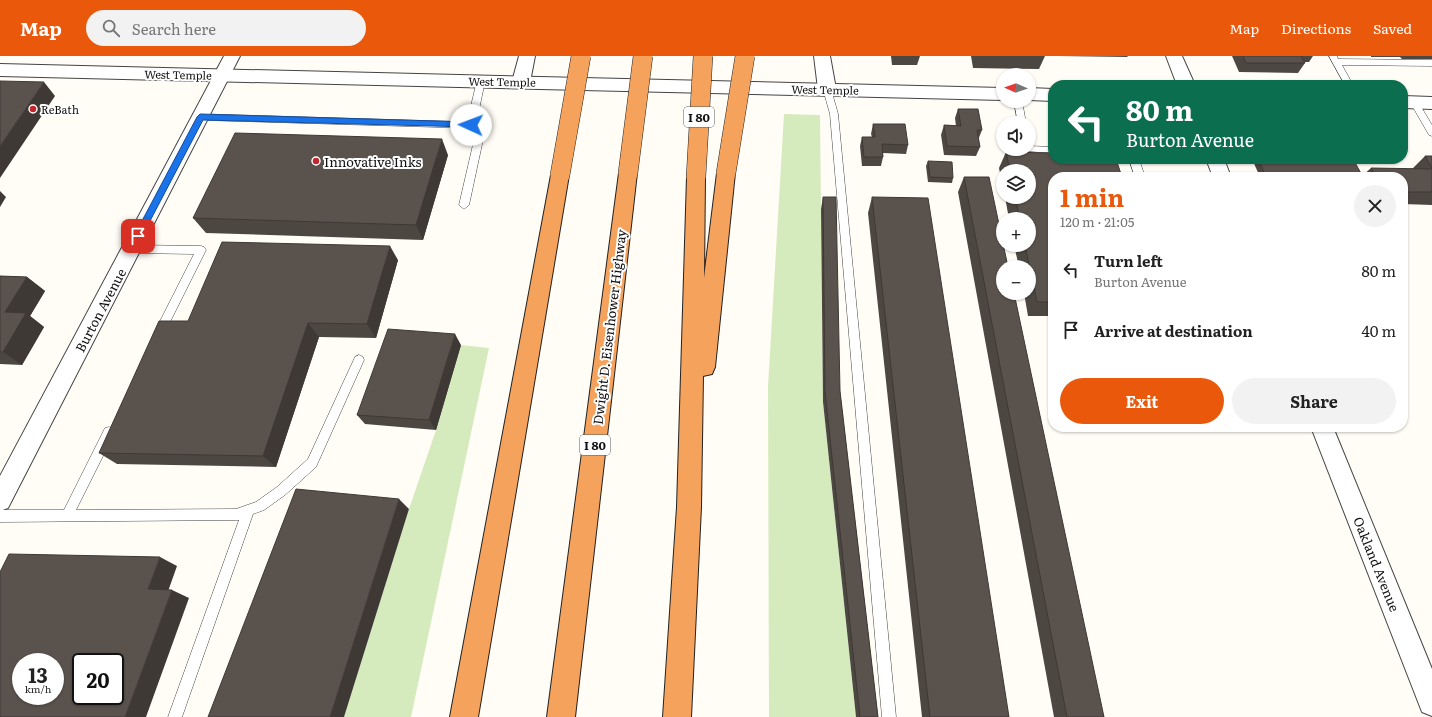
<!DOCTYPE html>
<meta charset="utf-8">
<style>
body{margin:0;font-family:Literata,serif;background:#f2f2f2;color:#222;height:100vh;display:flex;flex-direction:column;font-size:15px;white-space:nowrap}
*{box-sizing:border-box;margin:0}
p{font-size:13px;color:#767676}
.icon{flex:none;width:22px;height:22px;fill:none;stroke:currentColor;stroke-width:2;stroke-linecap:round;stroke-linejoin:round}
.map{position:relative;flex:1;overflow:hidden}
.side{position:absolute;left:1048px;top:116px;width:360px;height:260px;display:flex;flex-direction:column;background:#fff;border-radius:16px;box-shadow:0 1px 3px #0004}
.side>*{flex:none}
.top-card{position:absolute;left:1048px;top:24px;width:360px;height:84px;border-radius:16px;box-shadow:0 1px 3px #0004;background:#0b6e4f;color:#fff;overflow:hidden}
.needle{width:26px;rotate:272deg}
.tools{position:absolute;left:996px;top:12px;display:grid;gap:8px}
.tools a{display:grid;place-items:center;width:40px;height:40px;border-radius:50%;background:#fff;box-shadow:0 1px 3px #0004;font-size:20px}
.speed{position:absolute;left:12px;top:597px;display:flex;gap:8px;font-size:20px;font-weight:700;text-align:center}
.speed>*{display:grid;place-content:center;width:52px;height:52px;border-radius:50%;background:#fff;box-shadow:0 1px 3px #0004;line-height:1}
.speed small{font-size:10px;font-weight:400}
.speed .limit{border:2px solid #111;border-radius:6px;background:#fff;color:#111}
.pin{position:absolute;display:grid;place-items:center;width:34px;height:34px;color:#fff;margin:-17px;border-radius:8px;box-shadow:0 2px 6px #0006}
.me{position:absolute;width:44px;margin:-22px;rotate:272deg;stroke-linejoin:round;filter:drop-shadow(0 0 3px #0008)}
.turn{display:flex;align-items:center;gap:14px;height:84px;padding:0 12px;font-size:18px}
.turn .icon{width:52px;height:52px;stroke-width:2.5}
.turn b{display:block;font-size:28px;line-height:34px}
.round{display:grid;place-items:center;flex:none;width:42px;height:42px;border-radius:21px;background:#f2f2f2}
.summary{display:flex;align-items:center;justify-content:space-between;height:68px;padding:0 12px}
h1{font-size:24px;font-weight:700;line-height:30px;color:#ea580c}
.action{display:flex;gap:8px;margin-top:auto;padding:8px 12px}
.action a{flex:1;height:46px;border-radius:24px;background:#ea580c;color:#fff;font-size:16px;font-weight:700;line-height:46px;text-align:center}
.action a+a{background:#f2f2f2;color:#222}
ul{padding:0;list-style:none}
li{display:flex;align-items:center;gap:12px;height:60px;padding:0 12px}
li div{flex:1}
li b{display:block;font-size:15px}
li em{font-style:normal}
header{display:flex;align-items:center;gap:24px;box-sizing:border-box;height:56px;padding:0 20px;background:#ea580c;color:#fff}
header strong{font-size:19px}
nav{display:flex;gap:22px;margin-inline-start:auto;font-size:14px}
.search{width:280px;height:36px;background:#f2f2f2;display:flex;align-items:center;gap:10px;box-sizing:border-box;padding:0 14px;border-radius:22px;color:#767676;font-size:15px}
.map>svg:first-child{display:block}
.green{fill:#d5ebbd}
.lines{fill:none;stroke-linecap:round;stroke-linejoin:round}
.service-casing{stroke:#444;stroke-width:1}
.minor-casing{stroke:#444;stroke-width:2}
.tertiary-casing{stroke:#444;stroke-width:2}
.motorway-casing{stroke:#222;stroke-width:2}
.service{fill:#fff;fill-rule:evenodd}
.minor{fill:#fff;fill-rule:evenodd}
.tertiary{fill:#fff;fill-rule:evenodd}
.motorway{fill:#f5a25d;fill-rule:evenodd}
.motorway-bridge-casing{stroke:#222;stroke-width:20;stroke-linecap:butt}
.motorway-bridge{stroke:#f5a25d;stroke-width:19}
.wall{fill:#4d4742}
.shaded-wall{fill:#3f3936}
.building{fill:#5a524d;stroke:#3f3936;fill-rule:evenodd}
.route{fill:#1a73e8;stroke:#114b97}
.poi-dot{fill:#c4262e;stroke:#fff;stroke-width:1.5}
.labels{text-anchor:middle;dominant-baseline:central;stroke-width:4;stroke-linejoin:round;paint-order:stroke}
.far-street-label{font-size:11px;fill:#111;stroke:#fff}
.far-poi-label{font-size:11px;fill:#111;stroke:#fff;text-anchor:start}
.shield{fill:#fff;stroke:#585858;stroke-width:1}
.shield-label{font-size:12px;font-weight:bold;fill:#111}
.poi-label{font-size:13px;fill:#111;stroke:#fff;text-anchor:start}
.street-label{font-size:13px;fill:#111;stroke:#fff}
</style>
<header>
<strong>Map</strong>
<div class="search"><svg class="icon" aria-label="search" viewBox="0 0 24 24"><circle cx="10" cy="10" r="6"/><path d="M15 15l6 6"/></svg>Search here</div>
<nav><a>Map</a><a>Directions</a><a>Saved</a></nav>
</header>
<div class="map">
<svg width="1432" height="661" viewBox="0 0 1432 661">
<rect width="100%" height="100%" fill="#fffdf5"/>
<path class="green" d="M784,58L820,59L823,346L856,661H769L768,331Z
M461,289L489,292L411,661H344L409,453L436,374Z"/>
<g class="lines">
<g class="service-casing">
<path id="service" d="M1329,0H1337L1338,3L1432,4V10L1342,9L1353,29H1345Z
M481,22L485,25L476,68L484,79L469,149L464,153L459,149L475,80L469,72L200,64L196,61L200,58L467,66L477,25Z
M827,30L831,33L838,58L896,661H882L830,58L823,33Z
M1414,43L1417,44L1432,69V80L1429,79L1410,46Z
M1014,45H1022L1026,67H1018Z
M1029,90L1053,91V97L1025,95L1023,93H1029Z
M1129,103H1139L1145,121H1135Z
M132,189L201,190L204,191L206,194L163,280L159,281L155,280L154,277L194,198L132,197L129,196L127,193L129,190Z
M359,299L363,301L364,304L316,411L285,439L264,454L253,458L182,661H168L239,464L0,466V454H64L105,372L109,371L113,372L115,376L76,454L236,453L256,446L277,431L308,403L355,301Z"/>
</g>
<g class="minor-casing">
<path id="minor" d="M224,0H240L8,452L0,455V420Z
M519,0H535L530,26L527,30L521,32L515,30L512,26Z
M814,0H830L836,33L833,37L827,39L821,37L818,33Z
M1166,0H1182L1195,29H1177Z
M1206,103H1224L1231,121H1213Z
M1311,371H1333L1432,613V660L1422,656Z"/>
</g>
<g class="tertiary-casing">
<path id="tertiary" d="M0,8L1003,32V44L0,20Z
M1029,32L1053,33V45L1029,44Z
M1403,40L1432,41V53L1403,52Z"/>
</g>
<g class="motorway-casing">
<path id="motorway" d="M628,110L635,112L637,117L575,661H547L619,117L621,112Z
M726,110L733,112L735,117L715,311L712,318L703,320L701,451L691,661H663L677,451L687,121L689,116L696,114L703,116L705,121L704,222L717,117L719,112Z
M560,112L567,114L569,119L478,661H450L551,119L553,114Z"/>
</g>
<use href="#service" class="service"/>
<use href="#minor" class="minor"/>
<use href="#tertiary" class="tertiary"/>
<use href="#motorway" class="motorway"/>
<g class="motorway-bridge-casing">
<path id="motorway-bridge" d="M628,117L643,0
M726,117L745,0
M560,119L581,0
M696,121L703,0"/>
</g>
<use href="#motorway-bridge" class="motorway-bridge"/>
</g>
<path class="wall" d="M891,0H920L917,9H892Z
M971,0H1045L1039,13L973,12Z
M1058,0H1128L1127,1Z
M1232,0H1313L1309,6H1304L1305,7L1298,17L1239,16Z
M1371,0H1432V3H1402L1400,1H1371Z
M958,53L982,74L978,84L980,91L976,100L944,99L941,79L944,69L956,70L955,62Z
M873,68L908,89L906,98L883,97V101L881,110H862L860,90L862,81H872L871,78Z
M1006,96L1053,121V260H1028L1024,237H1029V211H1019L1014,189H1029V163H1009L1005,141H1029V115H1003V132L999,112Z
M448,99L423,184L206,177L193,162Z
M1425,100H1432V149L1403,148V121H1260L1252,103H1353L1362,120L1371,112L1412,113Z
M928,105L953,122L952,127L928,126L926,110Z
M964,121L1104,661H1054L958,136Z
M823,141L840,335L878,661H856L823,346L821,153Z
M872,141L1009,661H922L868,157Z
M398,204L376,282L319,281L276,411L117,408L99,397L188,265Z
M0,220L27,221L45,235L30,260L44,271L22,309L0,308Z
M461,289L436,374L365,368L357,359Z"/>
<path class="shaded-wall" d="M44,26L55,40L0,122V90Z
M442,83L448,99L423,184L416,169Z
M0,135L6,141L0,151Z
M390,190L398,204L376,282L367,268Z
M27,221L45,235L30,260L44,271L22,309L3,296L5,256Z
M308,267L319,281L276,411L263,400Z
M455,278L461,289L436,374L429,364Z
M399,443L409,453L344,661H330Z
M160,501L177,510L166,541L148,533Z
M172,534L189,542L146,661H125Z"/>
<path class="building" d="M1243,0H1301L1305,7H1246Z
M0,25L44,26L0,90Z
M958,53H978L982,74H977L980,91L947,90L944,69L961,70Z
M873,68H905L908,89L882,88L883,101H864L862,81H875Z
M235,77L442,83L416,169L193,162Z
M1006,96L1053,97V103H1116L1122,121H1053V246H1037L1025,189H1029V163H1020L1015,141H1029V115H1010Z
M1425,100H1432V112Z
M1258,103H1353L1363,121H1266Z
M928,105L952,106L953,122L930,121Z
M1371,112L1432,113V136H1403V121H1376Z
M964,121H989L1008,211H1003V237H1014L1104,661H1067Z
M823,141H836L840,335L878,661H860L825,336Z
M872,141L928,142L1009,661H930Z
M222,186L390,190L367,268L308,267L263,400L99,397L159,265H188Z
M0,220L27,221L5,256L26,257L3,296H0Z
M388,273L455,278L429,364L357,359Z
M296,433L399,443L330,661H208Z
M9,498L160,501L148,533L172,534L125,661H0V516ZM21,606H55V640H21ZM81,606H115V640H81Z"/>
<path class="route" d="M200,58L471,66L474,69L471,71L203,64L141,182H136L134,180L197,61Z"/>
<g class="poi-dot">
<circle cx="33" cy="53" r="4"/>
<circle cx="316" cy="105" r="4"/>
</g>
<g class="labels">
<g class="far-street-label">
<text transform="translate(178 18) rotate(1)">West Temple</text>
<text transform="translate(502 25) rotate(1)">West Temple</text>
<text transform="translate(825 33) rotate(1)">West Temple</text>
</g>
<g class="far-poi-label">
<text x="41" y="53">ReBath</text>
</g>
<g class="shield">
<rect x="684" y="51" width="30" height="20" rx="3"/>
<rect x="580" y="379" width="30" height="20" rx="3"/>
</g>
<g class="shield-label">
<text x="699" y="61">I 80</text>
<text x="595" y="389">I 80</text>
</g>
<g class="poi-label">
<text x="324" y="105">Innovative Inks</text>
</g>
<g class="street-label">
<text transform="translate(100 254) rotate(-62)">Burton Avenue</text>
<text transform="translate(609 271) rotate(-83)">Dwight D. Eisenhower Highway</text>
<text transform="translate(1377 508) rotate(68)">Oakland Avenue</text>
</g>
</g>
</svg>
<div class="tools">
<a><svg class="needle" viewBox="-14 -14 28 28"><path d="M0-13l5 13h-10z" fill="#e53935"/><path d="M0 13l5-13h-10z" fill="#767676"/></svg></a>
<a><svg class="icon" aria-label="sound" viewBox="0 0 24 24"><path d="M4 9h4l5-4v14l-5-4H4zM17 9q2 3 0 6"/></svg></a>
<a><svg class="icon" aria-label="layers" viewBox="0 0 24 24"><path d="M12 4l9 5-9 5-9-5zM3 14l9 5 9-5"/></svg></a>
<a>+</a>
<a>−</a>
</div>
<div class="speed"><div>13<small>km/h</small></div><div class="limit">20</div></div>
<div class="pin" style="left:138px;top:180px;background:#d93025"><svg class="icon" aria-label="arrive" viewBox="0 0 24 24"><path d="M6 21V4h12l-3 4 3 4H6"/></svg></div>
<svg class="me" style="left:471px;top:69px" viewBox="-20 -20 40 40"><circle r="19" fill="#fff"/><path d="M0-13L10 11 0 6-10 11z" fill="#1a73e8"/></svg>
<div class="top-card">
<div class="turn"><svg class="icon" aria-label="left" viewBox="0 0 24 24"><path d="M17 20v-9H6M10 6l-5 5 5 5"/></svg><div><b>80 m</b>Burton Avenue</div></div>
</div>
<section class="side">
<div class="summary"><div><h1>1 min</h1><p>120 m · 21:05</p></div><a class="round"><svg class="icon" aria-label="close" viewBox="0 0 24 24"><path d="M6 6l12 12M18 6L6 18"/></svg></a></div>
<ul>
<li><svg class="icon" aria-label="left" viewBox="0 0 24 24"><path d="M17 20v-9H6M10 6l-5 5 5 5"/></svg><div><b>Turn left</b><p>Burton Avenue</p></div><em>80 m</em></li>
<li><svg class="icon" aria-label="arrive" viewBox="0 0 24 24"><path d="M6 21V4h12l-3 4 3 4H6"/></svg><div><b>Arrive at destination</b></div><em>40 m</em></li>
</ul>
<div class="action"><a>Exit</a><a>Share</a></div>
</section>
</div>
